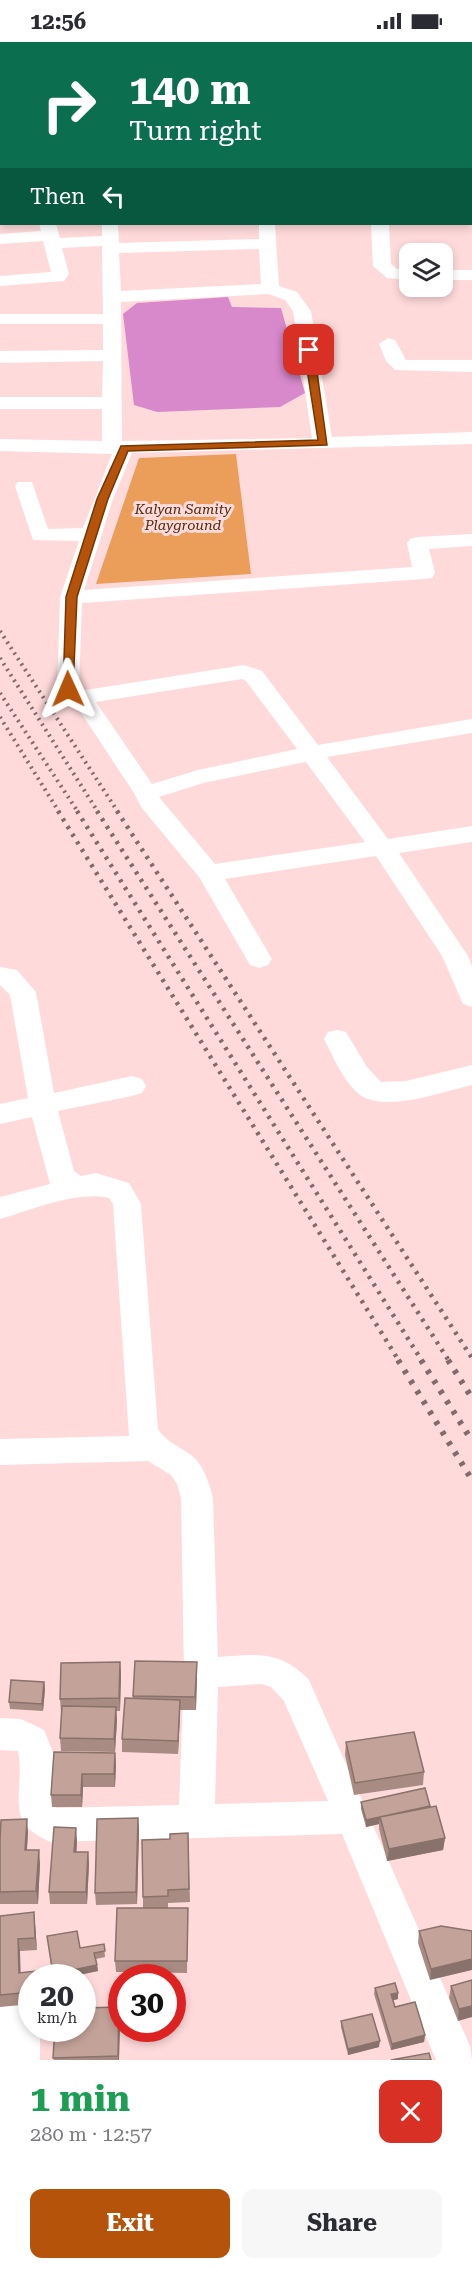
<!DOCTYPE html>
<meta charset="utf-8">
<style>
body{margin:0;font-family:"Roboto Serif",serif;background:#f7f7f7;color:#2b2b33;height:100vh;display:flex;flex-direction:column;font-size:22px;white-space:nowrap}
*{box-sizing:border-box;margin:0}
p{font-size:20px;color:#7c7c81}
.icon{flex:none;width:33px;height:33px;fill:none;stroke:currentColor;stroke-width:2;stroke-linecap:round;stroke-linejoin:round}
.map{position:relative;height:2018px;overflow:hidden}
.side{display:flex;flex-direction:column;background:#fff;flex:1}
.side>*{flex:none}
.top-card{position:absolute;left:0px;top:0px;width:472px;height:183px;box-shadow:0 3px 9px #0003;background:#0b6e4f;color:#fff;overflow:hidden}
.tools{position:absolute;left:399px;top:201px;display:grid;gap:12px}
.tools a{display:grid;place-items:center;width:54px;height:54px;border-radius:12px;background:#fff;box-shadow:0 3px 9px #0003;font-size:30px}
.speed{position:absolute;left:18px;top:1922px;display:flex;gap:12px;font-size:30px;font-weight:700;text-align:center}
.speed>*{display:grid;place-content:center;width:78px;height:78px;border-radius:50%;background:#fff;box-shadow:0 3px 9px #0003;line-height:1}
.speed small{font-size:15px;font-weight:400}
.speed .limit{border:9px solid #d22;background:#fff;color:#111}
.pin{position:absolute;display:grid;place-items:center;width:51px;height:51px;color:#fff;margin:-26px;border-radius:12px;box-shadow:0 3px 9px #0006}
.me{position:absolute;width:66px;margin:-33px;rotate:359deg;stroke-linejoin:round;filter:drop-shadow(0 0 4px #0008)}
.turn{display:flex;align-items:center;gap:21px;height:126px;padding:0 30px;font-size:27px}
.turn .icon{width:78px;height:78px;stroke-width:2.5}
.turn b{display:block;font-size:42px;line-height:51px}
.then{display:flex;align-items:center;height:57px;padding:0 30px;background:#0003;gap:12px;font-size:22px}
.round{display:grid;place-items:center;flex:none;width:63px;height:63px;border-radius:12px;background:#f7f7f7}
.overview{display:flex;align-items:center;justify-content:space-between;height:102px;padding:0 30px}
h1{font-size:36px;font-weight:700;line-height:45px;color:#1e9e55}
.button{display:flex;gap:12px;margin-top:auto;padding:12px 30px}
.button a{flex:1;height:69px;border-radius:12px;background:#b45309;color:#fff;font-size:24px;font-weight:700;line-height:69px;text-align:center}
.button a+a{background:#f7f7f7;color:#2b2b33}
.status{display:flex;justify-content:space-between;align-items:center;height:42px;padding:0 30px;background:#fff;direction:ltr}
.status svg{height:16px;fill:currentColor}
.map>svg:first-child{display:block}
.green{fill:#eb9e5a}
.water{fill:#d789cb}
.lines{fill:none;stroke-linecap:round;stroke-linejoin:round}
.minor{fill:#fff;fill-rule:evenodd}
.rail-far2{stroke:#816b6c;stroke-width:4;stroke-dasharray:2 4.5;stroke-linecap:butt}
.rail-far1{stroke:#816b6c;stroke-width:4.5;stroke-dasharray:3 6;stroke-linecap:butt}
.rail{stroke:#816b6c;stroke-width:6;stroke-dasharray:4 8;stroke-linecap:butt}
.wall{fill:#a88c84}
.shaded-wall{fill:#88726b}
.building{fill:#c3a399;stroke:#88726b;stroke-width:1.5}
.route{fill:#b45309;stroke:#753606;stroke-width:1.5}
.labels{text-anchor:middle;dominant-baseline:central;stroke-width:6;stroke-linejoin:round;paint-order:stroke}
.far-park-label{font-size:14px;font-style:italic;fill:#4b2b0d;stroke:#ffdadb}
</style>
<div class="status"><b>12:56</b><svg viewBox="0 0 49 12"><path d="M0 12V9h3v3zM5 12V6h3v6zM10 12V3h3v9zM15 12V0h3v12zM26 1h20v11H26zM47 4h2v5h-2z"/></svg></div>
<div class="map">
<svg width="472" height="2018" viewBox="0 0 472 2018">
<rect width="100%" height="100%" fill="#ffdadb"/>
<path class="green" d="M236,412L251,532L96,542L139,416Z"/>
<path class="water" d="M228,255L232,265L281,266L305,351L280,365L157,370L134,363L123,272L137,261Z"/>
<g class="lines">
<path class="minor" d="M317,0H331V2H317Z
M401,0H415L416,2H401Z
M0,12H2V22H0Z
M471,26H472V36H471Z
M471,94H472V104H471Z
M471,138H472V148H471Z
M39,182H56L60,196L102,194V182H118L119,201L259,197V182H275L279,244L297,250L311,269L332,395L472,390V402L132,411L113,457L84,548L412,525L407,501L410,497L417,495L472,492V504L429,507L435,531L432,536L424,537L82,561L79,644L86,648L244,623L262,629L318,703L472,677V691L327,715L388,797L472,784V800L399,811L468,914L472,924V965L463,962L442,914L376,814L225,837L272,917L268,923L259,926L250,923L199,835L141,765L134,751L74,660L57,647L60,555L79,499L33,498L15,444L18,440H32L48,487L83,486L112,412L0,409V397L102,399V367H0V355H102L103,319L0,321V309L103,308V282H0V272H103L102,204L62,206L69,232L64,239L0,244V234L51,230L43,199L0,202V192L41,189ZM259,207L261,242L121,249L119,211ZM269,252L285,258L293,269L312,396L122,399L121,260ZM242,637L246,639L297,707L198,728L152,742L96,660ZM306,720L365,800L215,822L159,755L203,741Z
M371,182H389L391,222L397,227L410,228V238L387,236L373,224Z
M442,228H472V238H442Z
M388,296L395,298L406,318H472V330L395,328L386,319L379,302Z
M0,925L17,928L36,950L54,1051L132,1034L142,1037L146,1044L142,1051L132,1054L58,1069L74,1129L81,1134L96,1131L129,1141L141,1162L158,1387C166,1400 179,1404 191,1413C204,1423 209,1441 213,1456L218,1615C256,1612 281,1608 309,1638L470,2004L472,2018H436L342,1792L51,1800C1,1781 26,1750 18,1709L0,1708V1676L21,1677L44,1688L54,1713L56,1766L179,1763L184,1631L181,1456L177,1442L171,1433L148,1419L0,1423V1397L129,1394L113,1162L109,1156C78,1148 31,1168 0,1177V1155L50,1142L32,1075L0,1082V1062L28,1056L10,953L0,943ZM261,1642L271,1645L284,1659L328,1759L215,1762L218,1645Z
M337,988L346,990L367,1025L381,1040L406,1039L472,1023V1043C444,1049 384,1072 359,1052C343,1039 333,1014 324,997L328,990Z
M21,1955L32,1959V1986H40V2018H0V1958Z"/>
<path class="rail-far2" d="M0,589L118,770
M0,616L98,770
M0,651L78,770
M0,675L59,770"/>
<path class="rail-far1" d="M58,769L399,1319
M77,769L422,1319
M97,769L449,1319
M117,769L472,1316"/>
<path class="rail" d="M398,1318L472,1438
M421,1318L472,1399
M448,1318L472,1356"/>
</g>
<path class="wall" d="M135,1619L197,1620L196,1668H180L178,1712L122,1710V1697L133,1656Z
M120,1620L121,1633L120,1669H116L117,1678L115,1710L61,1709L60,1696L62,1670H61L60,1657Z
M44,1640L45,1647L43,1669L10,1667L9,1660Z
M346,1700L424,1730L423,1743L354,1753L345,1713Z
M115,1711L116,1723L115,1745H83L82,1765H52L51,1753Z
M361,1760L430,1764L445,1796L443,1808L387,1819L379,1787V1782L366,1785L361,1767Z
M138,1776L139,1789L137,1862L96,1863L95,1851Z
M28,1790L27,1808L40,1821L38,1862H0V1798Z
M188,1791L190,1860L168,1861V1866H188L187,1931L116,1930L115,1919L143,1866V1855L170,1797Z
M77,1798L76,1810H88L89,1822L87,1862H50L49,1850Z
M0,1874L35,1882L37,1908L20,1909V1931L32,1935V1962L0,1965Z
M441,1884L430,1938L418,1901L419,1889Z
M47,1894L80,1906L104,1902L105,1915L96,1917L98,1929L69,1935H53Z
M472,1938L458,1979L449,1956L451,1944Z
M375,1946L398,1951V1957L393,1958L395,1965L425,1993L424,2000L391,2008L374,1952Z
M120,1977L119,2018H54L53,2016Z
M341,1979L379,2005L348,2013L341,1985Z"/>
<path class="shaded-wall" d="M120,1620L121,1633L120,1669L119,1656Z
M197,1620V1633L196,1668L195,1655Z
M44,1640L45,1647L43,1669L42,1662Z
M180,1658V1670L178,1712V1699Z
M116,1665L117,1678L115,1710L114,1697Z
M115,1711L116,1723L115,1745L114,1732Z
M82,1732L83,1745L82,1765L81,1753Z
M380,1775L379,1782L366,1785V1778Z
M138,1776L139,1789L137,1862L136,1850Z
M27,1777L28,1790L26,1820L25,1808Z
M76,1786L77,1798L76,1822L74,1810Z
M445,1796L443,1808L387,1819L389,1807Z
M39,1808L40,1821L38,1862L36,1849Z
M88,1810L89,1822L87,1862L86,1850Z
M34,1870L35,1882L37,1908L35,1896Z
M18,1897L20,1909L21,1943L19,1931Z
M472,1917V1928L430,1938L431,1927Z
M97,1923L98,1929L69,1935H54L53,1932Z
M398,1951V1957L390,1959L391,1952Z
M472,1964V1975L458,1979L459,1967Z
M119,1965L120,1977L119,2018H118Z
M425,1993L424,2000L391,2008L392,2002Z
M380,1999L379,2005L348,2013V2007Z"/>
<path class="building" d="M135,1619L197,1620L195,1655L133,1654Z
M120,1620L119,1656L60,1657L61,1621Z
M11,1638L44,1640L42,1662L9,1660Z
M125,1656L180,1658L178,1699L122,1697Z
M62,1664L116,1665L114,1697L60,1696Z
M414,1690L424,1730L355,1741L346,1700Z
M54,1710L115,1711L114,1732H82L81,1753H51Z
M425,1746L430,1764L366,1778L361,1760Z
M436,1764L445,1796L389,1807L380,1775Z
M138,1776L136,1850L95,1851L97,1777Z
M27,1777L25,1808H39L36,1849L0,1850V1798L1,1778Z
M54,1785L76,1786L74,1810H88L86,1850H49Z
M188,1791L189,1847L168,1848V1854L143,1855L142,1798L170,1797V1792Z
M117,1866H188L187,1919H115Z
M34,1870L35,1896L18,1897L19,1931L36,1929V1935H32V1950L0,1953V1874Z
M441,1884L472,1889V1917L431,1927L419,1889Z
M77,1889L80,1906L104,1902L105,1909L94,1911L97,1923L53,1932L47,1894Z
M472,1938V1964L459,1967L451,1944Z
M395,1941L398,1951L391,1952L395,1965L415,1960L425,1993L392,2002L375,1946Z
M119,1965L118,2014L53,2016L55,1986H82V1966Z
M372,1972L380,1999L348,2007L341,1979Z
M429,2011L431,2018H391Z"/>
<path class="route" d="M309,305L314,308L327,403L128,409L108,457L77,555L73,647L63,650L66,555L97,457L121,404L318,398L304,308Z"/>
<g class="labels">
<g class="far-park-label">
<text x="183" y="467">Kalyan Samity<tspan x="183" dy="16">Playground</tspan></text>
</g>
</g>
</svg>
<div class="tools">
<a><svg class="icon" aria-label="layers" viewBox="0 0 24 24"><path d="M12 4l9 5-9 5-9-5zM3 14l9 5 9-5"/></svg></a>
</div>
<div class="speed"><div>20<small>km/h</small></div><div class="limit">30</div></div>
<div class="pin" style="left:309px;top:308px;background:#d93025"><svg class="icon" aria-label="arrive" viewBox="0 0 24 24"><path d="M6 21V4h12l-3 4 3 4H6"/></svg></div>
<svg class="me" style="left:68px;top:647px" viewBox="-20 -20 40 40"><path d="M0-17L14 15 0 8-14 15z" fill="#b45309" stroke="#fff" stroke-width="4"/></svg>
<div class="top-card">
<div class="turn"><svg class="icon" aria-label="right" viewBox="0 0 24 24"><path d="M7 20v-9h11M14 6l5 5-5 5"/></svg><div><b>140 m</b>Turn right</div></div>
<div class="then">Then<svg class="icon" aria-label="left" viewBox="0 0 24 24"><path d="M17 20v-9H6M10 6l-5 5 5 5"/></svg></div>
</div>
</div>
<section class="side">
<div class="overview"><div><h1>1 min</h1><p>280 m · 12:57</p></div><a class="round" style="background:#d93025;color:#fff"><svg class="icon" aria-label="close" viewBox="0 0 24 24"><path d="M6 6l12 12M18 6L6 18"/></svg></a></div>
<div class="button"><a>Exit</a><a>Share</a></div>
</section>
